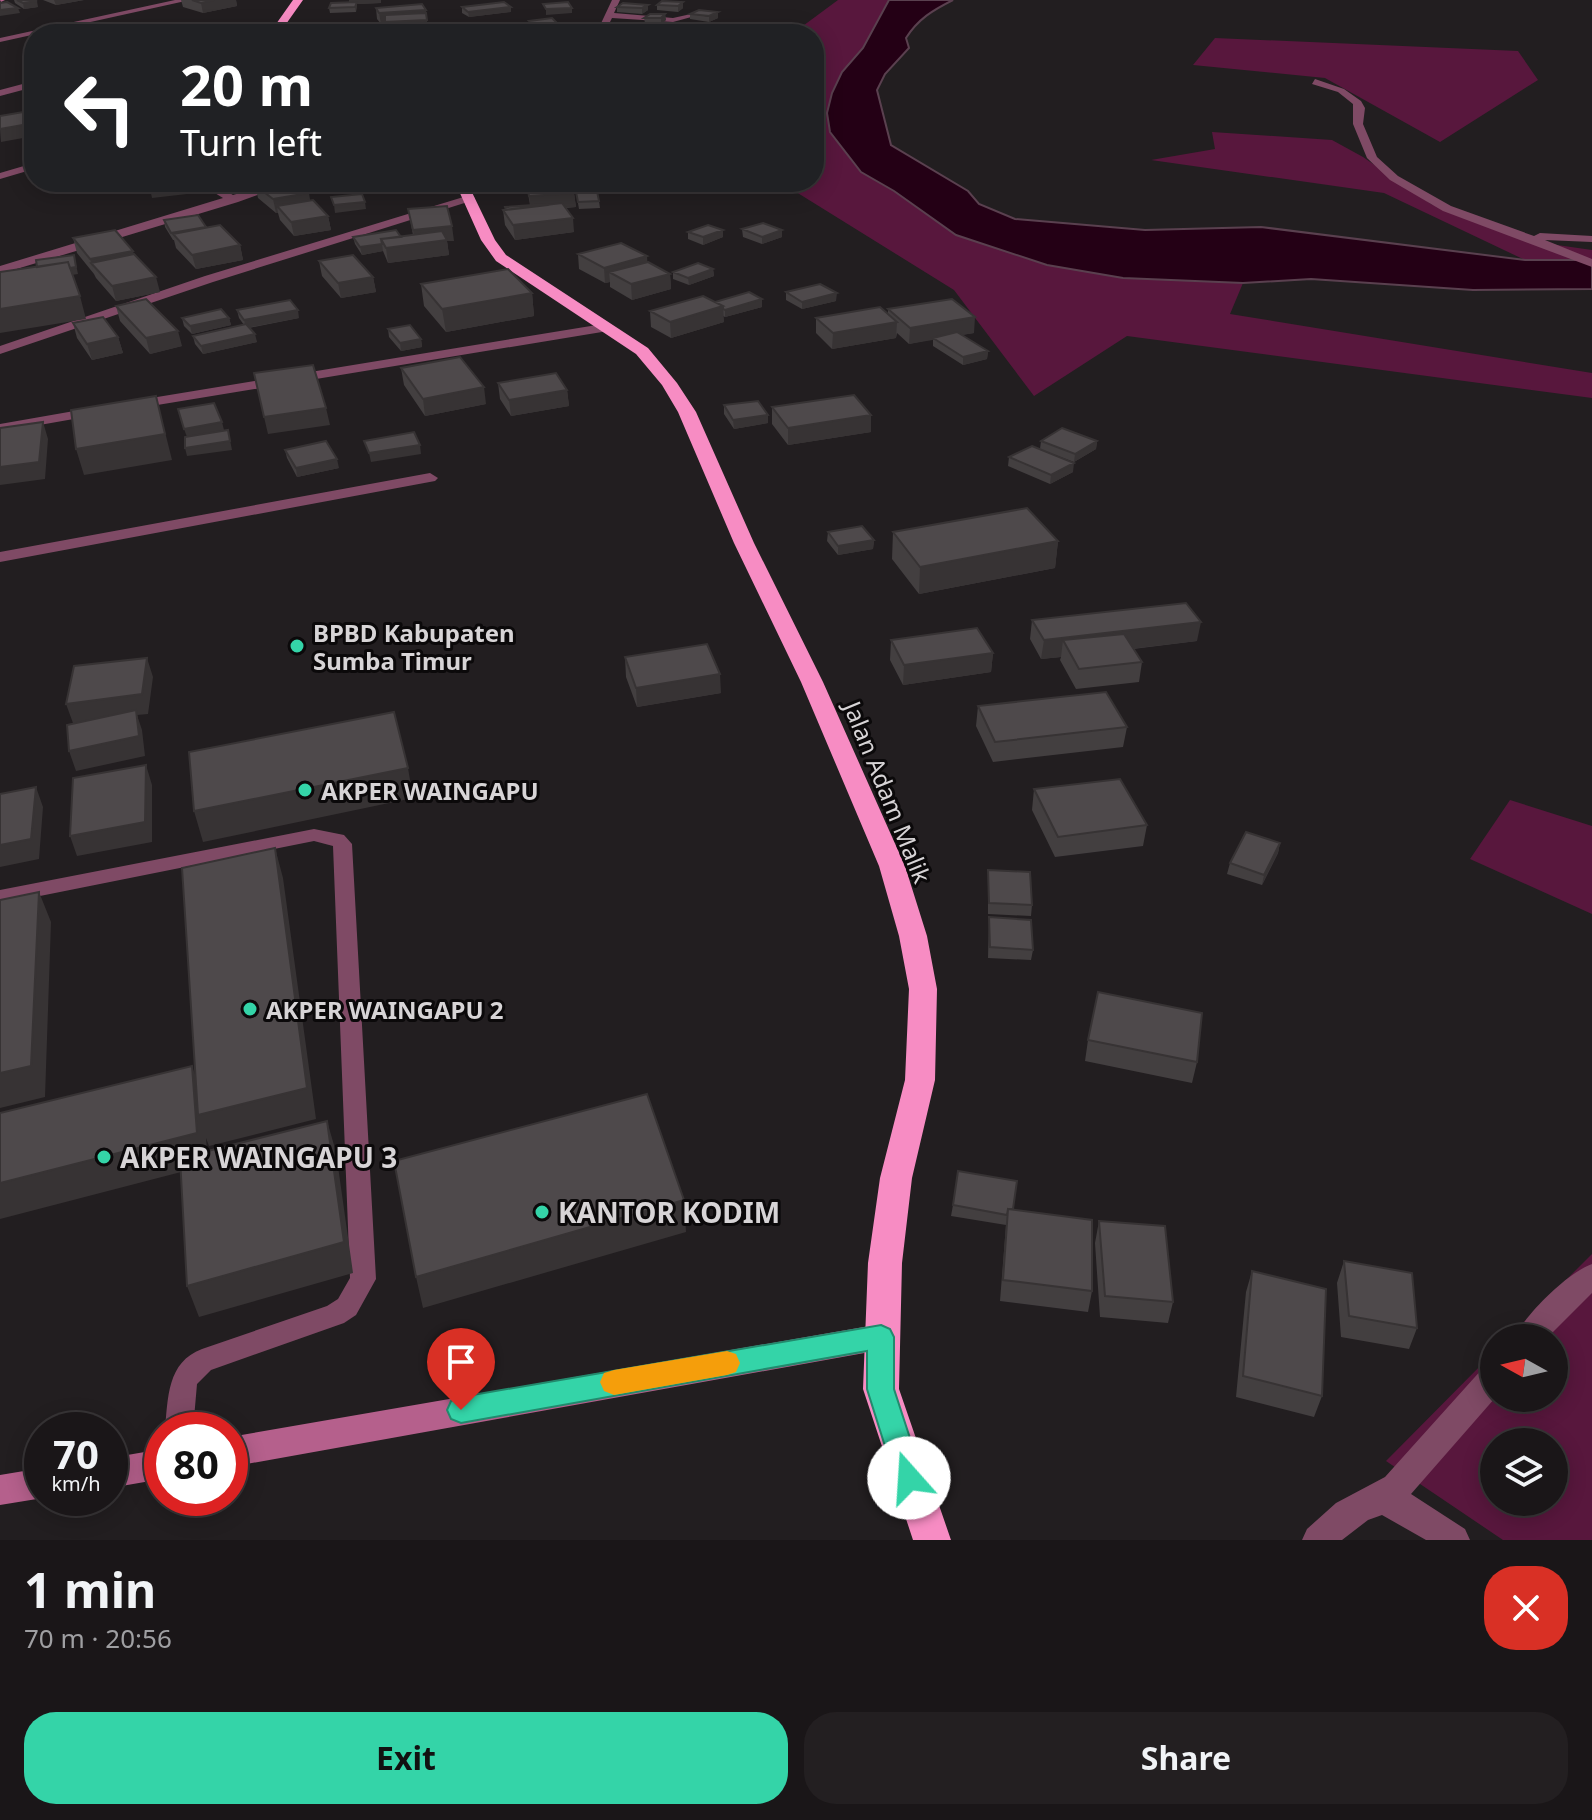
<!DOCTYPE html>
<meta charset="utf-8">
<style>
body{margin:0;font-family:"Noto Sans",sans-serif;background:#231f21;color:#f1f3f6;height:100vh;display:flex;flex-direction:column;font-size:30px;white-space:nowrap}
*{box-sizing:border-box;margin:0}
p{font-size:26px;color:#9f9fa2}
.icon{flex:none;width:44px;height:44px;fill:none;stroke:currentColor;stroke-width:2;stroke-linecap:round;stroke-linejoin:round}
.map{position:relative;height:1540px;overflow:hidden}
.side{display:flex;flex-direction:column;background:#1a1618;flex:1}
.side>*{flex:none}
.guide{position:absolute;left:24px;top:24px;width:800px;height:168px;border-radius:32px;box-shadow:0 4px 20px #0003,0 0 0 2px #383537;background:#202124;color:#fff;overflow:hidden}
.needle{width:52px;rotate:278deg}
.buttons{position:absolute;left:1480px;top:1324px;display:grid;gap:16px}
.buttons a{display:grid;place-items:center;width:88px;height:88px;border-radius:50%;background:#1a1618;box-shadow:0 4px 20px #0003,0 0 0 2px #383537;font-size:40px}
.speed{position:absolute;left:24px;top:1412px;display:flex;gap:16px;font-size:40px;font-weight:700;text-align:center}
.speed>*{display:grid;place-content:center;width:104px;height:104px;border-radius:50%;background:#1a1618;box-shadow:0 4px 20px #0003,0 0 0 2px #383537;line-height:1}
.speed small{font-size:20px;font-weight:400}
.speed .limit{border:12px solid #d22;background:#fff;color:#111}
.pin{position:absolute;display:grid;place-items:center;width:68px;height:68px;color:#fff;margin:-82px -34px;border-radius:50% 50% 50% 0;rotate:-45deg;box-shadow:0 0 8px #0007}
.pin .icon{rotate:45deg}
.me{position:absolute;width:88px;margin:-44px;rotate:341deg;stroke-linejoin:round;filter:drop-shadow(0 0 6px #0008)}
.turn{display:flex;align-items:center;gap:28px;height:168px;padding:0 24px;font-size:36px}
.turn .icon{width:104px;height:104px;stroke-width:2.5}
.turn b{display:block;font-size:56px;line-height:68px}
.round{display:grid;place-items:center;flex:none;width:84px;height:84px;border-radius:32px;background:#231f21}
.headline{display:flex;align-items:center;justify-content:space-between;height:136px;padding:0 24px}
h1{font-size:48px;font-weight:700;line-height:60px}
.action{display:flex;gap:16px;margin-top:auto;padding:16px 24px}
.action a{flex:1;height:92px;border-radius:32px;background:#34d4a8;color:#111;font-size:32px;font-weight:700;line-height:92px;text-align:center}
.action a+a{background:#231f21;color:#f1f3f6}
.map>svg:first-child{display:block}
.green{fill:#58173d;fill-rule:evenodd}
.water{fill:#240015;stroke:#5a404f;stroke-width:2}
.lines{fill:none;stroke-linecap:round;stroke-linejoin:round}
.lane{fill:#7f4a65;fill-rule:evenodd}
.street{fill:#7f4a65;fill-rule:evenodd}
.secondary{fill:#b5608c;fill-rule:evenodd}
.highway{fill:#f78cc3;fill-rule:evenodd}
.wall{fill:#433f40}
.shaded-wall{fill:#373334}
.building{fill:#4e494b;stroke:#373334;stroke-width:2}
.route{fill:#34d4a8;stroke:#228a6d;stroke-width:2}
.slow{fill:#f59e0b}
.poi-dot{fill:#34d4a8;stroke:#0b090a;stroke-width:3}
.labels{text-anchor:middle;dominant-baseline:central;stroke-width:6;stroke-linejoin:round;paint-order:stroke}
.poi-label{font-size:24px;font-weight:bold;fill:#d7d4d6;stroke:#0b090a;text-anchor:start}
.street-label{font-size:24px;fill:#d7d4d6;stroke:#0b090a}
.near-poi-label{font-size:28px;font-weight:bold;fill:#d7d4d6;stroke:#0b090a;text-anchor:start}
</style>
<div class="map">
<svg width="1592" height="1540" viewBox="0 0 1592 1540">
<rect width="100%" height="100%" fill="#221e20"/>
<path class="green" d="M838,0H889L863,48L842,72L861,172L894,191L956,235L1047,265L1123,278L1243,283L1230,314L1592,373V398L1127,336L1034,396L954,290L780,182H814V34H792Z
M1215,38L1518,51L1538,80L1440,142L1325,78L1193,65Z
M1212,132L1332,140L1363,157L1431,204L1522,240L1592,250V260H1525L1384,193L1151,160L1215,149Z
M1510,800L1592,826V914L1470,859Z
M1592,1254V1540H1503L1386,1461L1494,1352V1398H1554V1338H1508ZM1494,1442H1554V1502H1494Z"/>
<path class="water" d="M889,0H953C933,10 918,19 906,38L909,48L885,74L877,90L891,145L968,191L979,204L1015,219L1145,230L1261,227L1525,260H1592V289L1473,290L1311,279L1243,283L1123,278L1047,265L956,235L894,191L861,172L830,132L827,113L832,93L842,72L863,48Z"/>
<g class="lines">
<path class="lane" d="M314,829L344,835L352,844L376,1279L356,1315L344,1323L211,1370L197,1384L193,1430H165C168,1398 167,1362 202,1349L327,1306L338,1299L350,1278L333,846L314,841L0,904V890Z"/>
<path class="street" d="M175,0H190L0,42V38Z
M612,0H620L614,13L673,18L691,14L695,16L673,22L612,18L604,34H596Z
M280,25L277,29L241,34L245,32Z
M363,30L365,34H356Z
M1315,79L1344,89L1361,101L1365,108L1363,124L1377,157L1398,176L1451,206L1534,236L1540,233L1592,236V242L1545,240L1592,259V267L1443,211L1390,180L1367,158L1353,124V104L1338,92L1312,84Z
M34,81V87L0,96V90Z
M34,163V169L0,179V173Z
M197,182H210L233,195L277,182H293L238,202L0,274V266L223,198Z
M470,195L475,198L474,200L213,282L0,354V346L205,276Z
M603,324L608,325V331L133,409L126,405L133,401Z
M97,407L102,408V414L0,432V424Z
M430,473L438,478L435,481L0,562V552Z
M1592,1264V1293L1547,1338H1514C1526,1314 1567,1273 1592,1264Z
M1494,1364L1495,1398L1411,1494L1465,1529L1470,1540H1426L1382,1515L1368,1520L1342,1540H1302L1307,1529L1336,1503L1385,1477L1483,1368Z"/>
<path class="secondary" d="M0,0H5L1,2Z
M881,1324L891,1328L896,1337L891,1346L881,1350L230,1467V1437Z
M162,1449V1479L110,1488V1458Z
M42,1468L43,1498L0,1505V1475Z"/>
<path class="highway" d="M293,0H303L279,34H269Z
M455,182H467L495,240L506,255L648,348L677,383L696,412L754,543L823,682L905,866L927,936L937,989L935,1080L912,1178L902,1263L899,1389L951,1540H913L863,1389L868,1263L880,1178L905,1080L909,989L899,936L879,866L801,682L734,543L678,412L662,385L636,354L496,261L481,240Z"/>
</g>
<path class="wall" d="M14,0H34L38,7L24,9L15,3Z
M43,0H84L56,5Z
M181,0H236L237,6L203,13L183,7Z
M349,0H381V3L357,4L356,12L330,13L329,8L349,2Z
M683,2V8L678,12L657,10V5Z
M623,3L648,10L642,14L617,12V7Z
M462,7L511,12L469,17L462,13Z
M376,8L428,31L386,33L385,24H381L377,19Z
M665,14L666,20L661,24H689L688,34H652V30L659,24L645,23L644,18Z
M690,14L718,18L709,22L690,19Z
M529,21L558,29L535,31L530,26Z
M526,182L574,193L576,207L566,208L574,232L515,240L505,225L503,210L530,205Z
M255,185L310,201L328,216L331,230L294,236L280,220L278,213H276L258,198Z
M576,192L599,201L600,208L579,209Z
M408,209L454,241H447L449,255L388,263L383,251L362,255L355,244L353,237H401L413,235Z
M164,220L206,227L240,245L243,260L196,269L176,248L174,240H173L165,227Z
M742,229L782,230V237L762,244L743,237Z
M688,232L723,237L703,245L688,239Z
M73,238L134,254L160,292L116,301L96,278L94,274L77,253Z
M578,254L647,262L670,274L671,289L632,300L610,287V282L605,283L579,269Z
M319,261L373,277L376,292L341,298L322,276Z
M713,269L714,276L689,285L673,279V272Z
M421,284L532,293L534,316L446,332L424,306Z
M786,292L836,301L802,309L786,300Z
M762,299V307L725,317L723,316L724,322L671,338L651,327L650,311L715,302Z
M116,306L182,346L150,354L120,321Z
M888,309L974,333L961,335L988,351L987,359L963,365L933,346V339L909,344L897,333L896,338L832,349L816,333V318L888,314Z
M237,310L299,318L249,328L257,342L203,354L195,344L193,336L244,325L239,318Z
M182,318H229L231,325L192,334L184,326Z
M73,323L118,337L123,353L92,360L77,338Z
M388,329L421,339L422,347L401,351L389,337Z
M401,368L486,404L425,416L404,385Z
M498,383L567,390L569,406L511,416L500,399Z
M724,405L768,423L734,429L724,414Z
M772,407L871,432L788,445L772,424Z
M1041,441H1097L1096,449L1074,462L1047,452L1073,472L1050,484L1008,466L1009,457L1040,449Z
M285,450L339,468L297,477L287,458Z
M828,532L874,540L873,549L838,555L827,541Z
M893,532L1058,541L1055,568L919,594L892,559Z
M1032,620L1197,641L1133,649L1142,662L1139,682L1076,689L1060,660L1061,657L1041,659L1030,639Z
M891,640L993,653L991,672L903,685L890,660Z
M625,657L721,693L637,707L626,677Z
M978,706L1127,727L1123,747L993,762L976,726Z
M1034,789L1147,825L1143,846L1055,857L1032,810Z
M1280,843L1278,853L1262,885L1227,874L1230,863Z
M988,870L1032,905L1031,916L988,914Z
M989,917L1033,950L1031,960L988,958Z
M1088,1040L1197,1062L1192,1083L1085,1061Z
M953,1205L1013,1209L1092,1291L1088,1312L1000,1301L1006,1225L951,1216Z
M1099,1221L1173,1302L1168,1323L1100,1317L1095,1243Z
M1344,1261L1417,1328L1409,1349L1341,1337L1337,1283Z
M1252,1271L1322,1396L1314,1417L1236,1397L1246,1292Z"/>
<path class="shaded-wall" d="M54,0H84L56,5Z
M214,0H236L237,6L203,13L201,3Z
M349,0H381V3L357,4L356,12L355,7L350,5Z
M37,1L38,7L24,9L23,3Z
M683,2V8L678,12V6Z
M648,5V10L642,14V8Z
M511,7V12L469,17L468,12Z
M18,8L20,13L0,16V10Z
M572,8V13L546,15V9Z
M426,10L428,31L386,33L385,24H381L379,13Z
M718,12V18L709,22V16Z
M665,14L666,20L661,24V18Z
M558,24V29L535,31V26Z
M34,123V136L1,142L0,129Z
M77,182H108V184L78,187Z
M171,182H186L187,194L152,198L149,184Z
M309,193L311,206H277L278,213H276L273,199Z
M574,193L576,207L531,210L529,196Z
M365,202L366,209L335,213L334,205Z
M328,216L331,230L294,236L291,222Z
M573,218L574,232L515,240L513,225Z
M452,226L454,241H447L449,255L388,263L386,248L415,244L413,230Z
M723,230V237L703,245V237Z
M782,230V237L762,244V237Z
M382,244L383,251L362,255L360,247Z
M240,245L243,260L196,269L192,255Z
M133,251L137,265L91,263L94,274L90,259Z
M74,255L78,274L40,280Z
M647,256L648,271L609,272L610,282L605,283L604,268Z
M713,269L714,276L689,285L688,278Z
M670,274L671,289L632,300L631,284Z
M156,277L160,292L116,301L112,286Z
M373,277L376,292L341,298L338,283Z
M532,293L534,316L446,332L442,309Z
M837,293L836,301L802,309V302Z
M80,296L86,319L0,333V309Z
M762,299V307L725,317V310Z
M723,306L724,322L671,338L670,322Z
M298,310L299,318L246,328L244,320Z
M975,317L974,333L909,344L910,328Z
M229,318L231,325L192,334L190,326Z
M897,322L896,338L832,349L833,333Z
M178,331L182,346L150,354L146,338Z
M255,334L257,342L203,354L201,346Z
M118,337L123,353L92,360L87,344Z
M421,339L422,347L401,351L400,343Z
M988,351L987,359L963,365V357Z
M484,387L486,404L425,416L423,399Z
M567,390L569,406L511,416L509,400Z
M156,396L172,460L84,475L76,449Z
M326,408L330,425L268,434L264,417Z
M768,415V423L734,429L733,420Z
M871,415V432L788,445V428Z
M43,422L48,439L45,479L0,485V467Z
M222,422L224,430L187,437L184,429Z
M228,430L232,450L187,456L185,448Z
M1097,441L1096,449L1074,462L1075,454Z
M420,445L421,454L371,462L369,453Z
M337,459L339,468L297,477L296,468Z
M1074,463L1073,472L1050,484L1051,475Z
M874,540L873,549L838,555V546Z
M1058,541L1055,568L919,594L920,567Z
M1201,622L1197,641L1071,656L1063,640L1061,657L1041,659L1044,640Z
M993,653L991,672L903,685L904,665Z
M147,658L153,677L148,714L137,715L142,730L145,756L76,771L69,751L73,723L66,704Z
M720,674L721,693L637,707L636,688Z
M146,765L152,785V842L77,856L70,836Z
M408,768L413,798L203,842L194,811Z
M36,787L43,807L39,859L0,867V845Z
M1280,843L1278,853L1262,885L1264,875Z
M275,848L283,878L316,1119L209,1146L206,1138L208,1165L0,1219V1183L192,1066L203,1098Z
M39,892L51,922L45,1097L0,1108V1073Z
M327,1121L336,1152L353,1273L199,1317L187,1286Z
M684,1200L686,1232L423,1308L416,1277Z"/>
<path class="building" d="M17,0H34L37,1L23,3Z
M192,0H214L201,3Z
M662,1L683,2L678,6L657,5Z
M7,2L18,8L0,10V3Z
M357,2L355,7L329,8L331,3Z
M504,2L511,7L468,12L462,7Z
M568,2L572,8L546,9L543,4Z
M623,3L648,5L642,8L617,7Z
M422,4L426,10L379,13L376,8Z
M699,10L718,12L709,16L690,14Z
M426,13L427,20L385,22V15Z
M650,14H665L661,18H644Z
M552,18L558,24L535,26L529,21Z
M655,24H689L687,30H652Z
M531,29L537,34H518L514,31Z
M615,31L644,33L643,34H612Z
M29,111L34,116V123L0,129V116Z
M149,182H171L149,184Z
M269,182H295L309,193L273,199L255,185Z
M526,182H571L574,193L529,196Z
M597,191L599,201L578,202L576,192Z
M362,194L365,202L334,205L331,197Z
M313,200L328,216L291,222L277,206Z
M562,203L573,218L513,225L503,210Z
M547,204L548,205L506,210L505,207Z
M447,206L452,226L413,230L408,209Z
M198,215L206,227L171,233L164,220Z
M763,223L782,230L762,237L742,229Z
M220,225L240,245L192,255L173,234Z
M708,225L723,230L703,237L688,232Z
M115,230L133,251L90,259L73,238Z
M396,230L401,237L381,239L382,244L360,247L353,237Z
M442,231L447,240L386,248L381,239Z
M621,243L647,256L604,268L578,254Z
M134,254L156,277L112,286L91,263Z
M74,255L76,267L70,268L68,262L37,267L36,260Z
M353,255L373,277L338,283L319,261Z
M68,262L80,296L0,309V272Z
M648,262L670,274L631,284L609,272Z
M698,263L713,269L688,278L673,272Z
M508,269L532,293L442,309L421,284Z
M820,284L837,293L802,302L786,292Z
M749,292L762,299L725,310L723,309V306L715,302Z
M703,296L723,306L670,322L650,311Z
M146,299L178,331L146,338L116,306Z
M952,299L975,317L910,328L888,309Z
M290,300L298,310L244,320L237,310Z
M880,307L897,322L833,333L816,318Z
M221,309L229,318L190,326L182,318Z
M103,317L118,337L87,344L73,323Z
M246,324L255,334L201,346L193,336Z
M410,325L421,339L400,343L388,329Z
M957,332L988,351L963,357L933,338Z
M460,357L484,387L423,399L401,368Z
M313,365L326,408L264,417L254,373Z
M556,373L567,390L509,400L498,383Z
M854,395L871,415L788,428L772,407Z
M156,396L165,434L76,449L71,410Z
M758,401L768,415L733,420L724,405Z
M214,403L222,422L184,429L178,409Z
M43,422L39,462L0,467V428Z
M1062,428L1097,441L1075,454L1041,441Z
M228,430L230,441L185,448V437Z
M414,432L420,445L369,453L364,441Z
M326,441L337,459L296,468L285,450Z
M1032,446L1074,463L1051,475L1009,457Z
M1027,508L1058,541L920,567L893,532Z
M862,526L874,540L838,546L828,532Z
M1186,603L1201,622L1044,640L1032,620Z
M977,628L993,653L904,665L891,640Z
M1124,634L1142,662L1079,669L1063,640Z
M707,644L720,674L636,688L625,657Z
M147,658L142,694L66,704L74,666Z
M1106,692L1127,727L995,742L978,706Z
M136,710L139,736L69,751L67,725Z
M394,712L408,768L194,811L189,752Z
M146,765L145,822L70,836L73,778Z
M1120,779L1147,825L1058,837L1034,789Z
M36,787L31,839L0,845V794Z
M1246,832L1280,843L1264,875L1230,863Z
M275,848L307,1088L198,1115L182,868Z
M988,870L1030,872L1032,905L989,903Z
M39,892L31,1066L0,1073V900Z
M989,917L1031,920L1033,950L990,947Z
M1098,992L1202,1013L1197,1062L1088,1040Z
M192,1066L197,1133L0,1183V1113Z
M647,1094L684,1200L416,1277L394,1161Z
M327,1121L344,1242L187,1286L180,1158Z
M958,1171L1017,1181L1013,1209H1008L1007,1215L953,1205Z
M1008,1209L1092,1220V1291L1003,1280Z
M1099,1221L1165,1226L1173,1302L1105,1296Z
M1344,1261L1412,1273L1417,1328L1349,1316Z
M1252,1271L1326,1289L1322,1396L1243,1376Z"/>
<path class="route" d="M881,1325L890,1329L894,1337V1389L923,1478L919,1488L909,1492L899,1488L895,1478L867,1389V1351L461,1423L451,1419L447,1410L451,1401L461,1397Z"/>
<path class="slow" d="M727,1351L736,1354L740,1363L736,1372L727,1375L614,1395L604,1391L600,1382L604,1373L614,1370Z"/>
<g class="poi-dot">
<circle cx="297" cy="646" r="8"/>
<circle cx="305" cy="790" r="8"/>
<circle cx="250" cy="1009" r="8"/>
<circle cx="104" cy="1157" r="8"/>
<circle cx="542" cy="1212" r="8"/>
</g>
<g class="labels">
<g class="poi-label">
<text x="313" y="632">BPBD Kabupaten<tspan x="313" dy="28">Sumba Timur</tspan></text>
<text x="321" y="790">AKPER WAINGAPU</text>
<text x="266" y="1009">AKPER WAINGAPU 2</text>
</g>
<g class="street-label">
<text transform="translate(888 792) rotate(68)">Jalan Adam Malik</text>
</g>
<g class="near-poi-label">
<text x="120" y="1157">AKPER WAINGAPU 3</text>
<text x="558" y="1212">KANTOR KODIM</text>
</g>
</g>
</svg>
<div class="buttons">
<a><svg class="needle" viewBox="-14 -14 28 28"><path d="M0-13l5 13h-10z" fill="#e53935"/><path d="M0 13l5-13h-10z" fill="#9f9fa2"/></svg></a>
<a><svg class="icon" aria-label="layers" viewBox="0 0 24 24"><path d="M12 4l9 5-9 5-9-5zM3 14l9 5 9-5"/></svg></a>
</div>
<div class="speed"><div>70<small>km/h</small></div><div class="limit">80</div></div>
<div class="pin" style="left:461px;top:1410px;background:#d93025"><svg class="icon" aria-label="arrive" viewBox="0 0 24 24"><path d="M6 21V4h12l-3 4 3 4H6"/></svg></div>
<svg class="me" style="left:909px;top:1478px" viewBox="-20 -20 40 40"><circle r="19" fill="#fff"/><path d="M0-13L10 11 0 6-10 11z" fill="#34d4a8"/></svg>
<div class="guide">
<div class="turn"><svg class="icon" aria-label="left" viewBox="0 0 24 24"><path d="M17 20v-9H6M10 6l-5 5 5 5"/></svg><div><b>20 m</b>Turn left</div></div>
</div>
</div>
<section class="side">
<div class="headline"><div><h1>1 min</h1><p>70 m · 20:56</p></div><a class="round" style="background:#d93025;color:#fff"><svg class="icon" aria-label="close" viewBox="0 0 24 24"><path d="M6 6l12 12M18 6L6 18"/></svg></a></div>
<div class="action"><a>Exit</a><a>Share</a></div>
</section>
